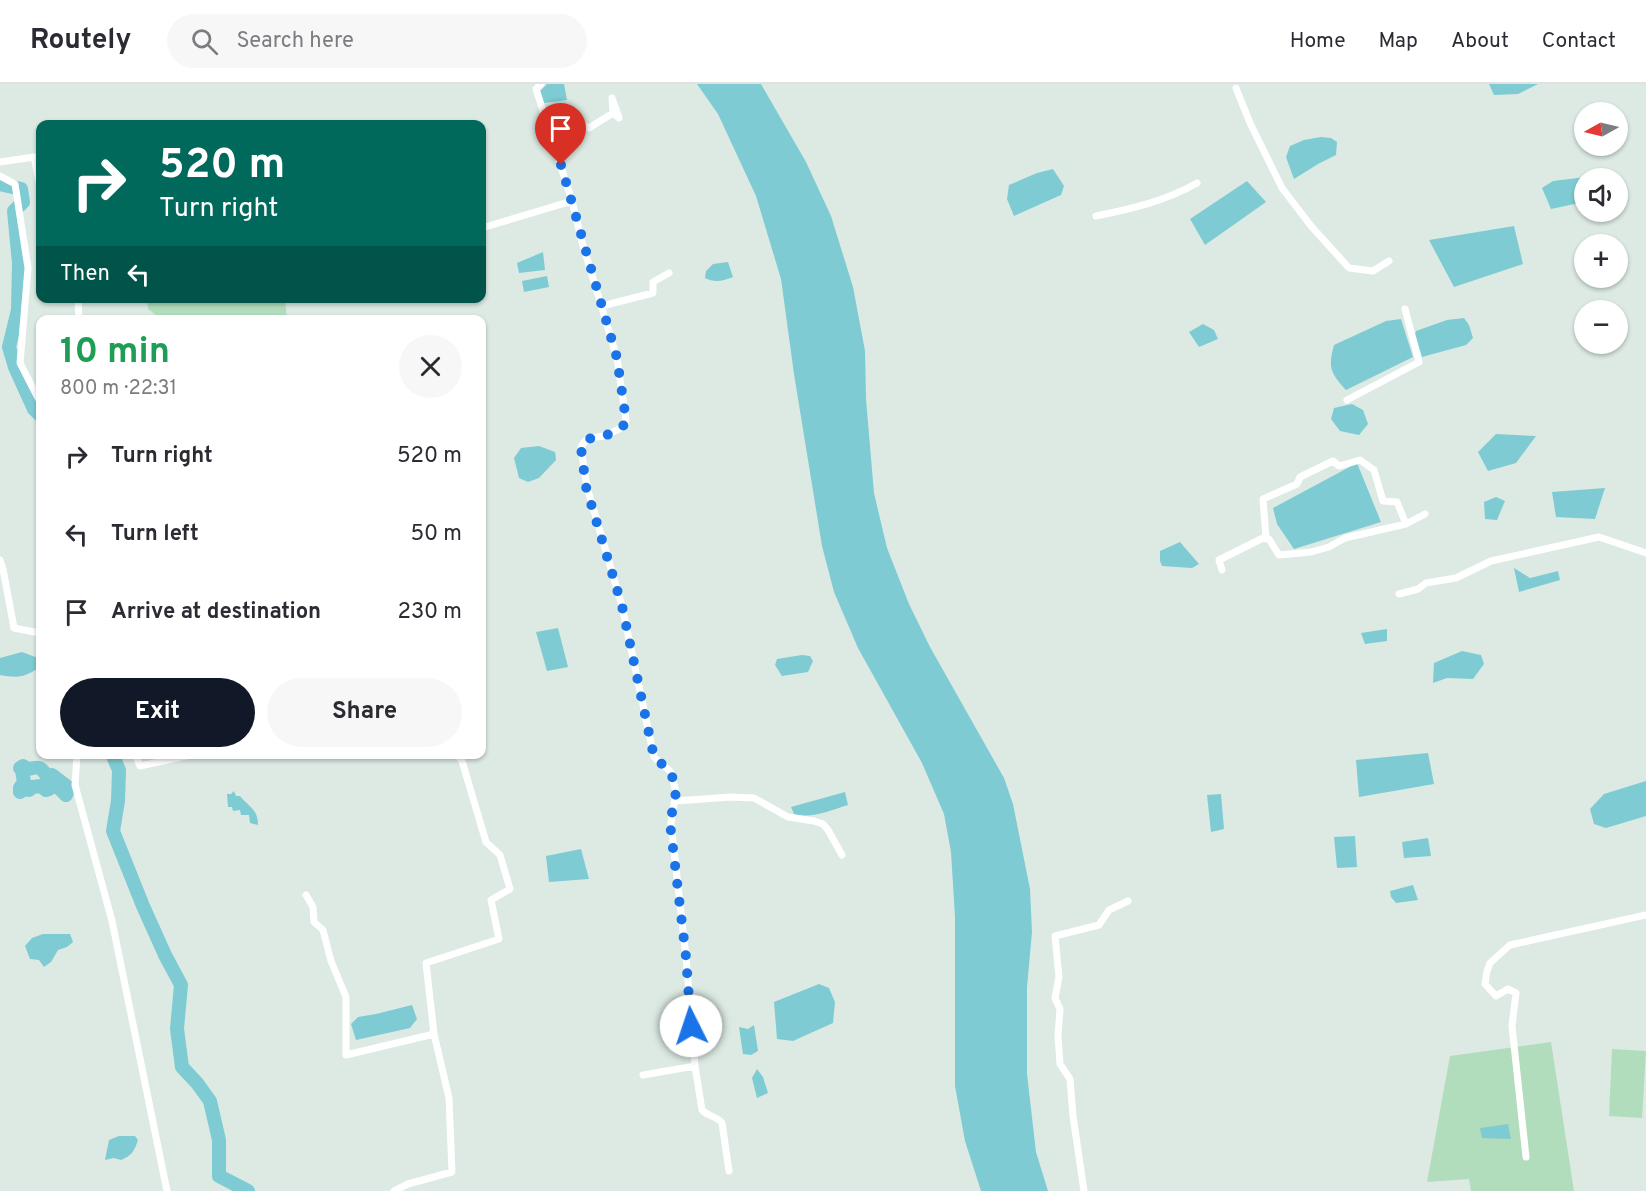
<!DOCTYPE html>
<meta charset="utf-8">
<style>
body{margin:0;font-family:Overpass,sans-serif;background:#f7f7f7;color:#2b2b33;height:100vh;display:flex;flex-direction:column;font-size:22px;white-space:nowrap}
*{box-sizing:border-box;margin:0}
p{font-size:20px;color:#7c7c81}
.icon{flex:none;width:33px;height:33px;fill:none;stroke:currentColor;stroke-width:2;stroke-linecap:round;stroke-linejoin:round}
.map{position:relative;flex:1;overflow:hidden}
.sheet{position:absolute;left:36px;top:231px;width:450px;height:444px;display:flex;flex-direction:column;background:#fff;border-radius:12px;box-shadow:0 2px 4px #0004}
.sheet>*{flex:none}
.guide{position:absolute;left:36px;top:36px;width:450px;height:183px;border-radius:12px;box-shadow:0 2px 4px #0004;background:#00695c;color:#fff;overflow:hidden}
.needle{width:39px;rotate:262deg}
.fabs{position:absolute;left:1574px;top:18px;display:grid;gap:12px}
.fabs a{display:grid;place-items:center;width:54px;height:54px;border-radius:50%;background:#fff;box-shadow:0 2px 4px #0004;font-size:30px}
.pin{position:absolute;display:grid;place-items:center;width:51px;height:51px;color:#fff;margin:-62px -26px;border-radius:50% 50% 50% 0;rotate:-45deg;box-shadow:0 0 6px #0007}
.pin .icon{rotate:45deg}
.me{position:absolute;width:66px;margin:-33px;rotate:356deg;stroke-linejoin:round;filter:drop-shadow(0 0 4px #0008)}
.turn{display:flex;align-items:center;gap:21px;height:126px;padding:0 24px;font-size:27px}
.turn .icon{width:78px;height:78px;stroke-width:2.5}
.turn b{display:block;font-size:42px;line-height:51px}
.then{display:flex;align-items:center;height:57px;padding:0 24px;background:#0003;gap:12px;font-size:22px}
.round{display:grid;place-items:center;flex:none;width:63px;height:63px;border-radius:32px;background:#f7f7f7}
.summary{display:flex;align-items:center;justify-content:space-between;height:102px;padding:0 24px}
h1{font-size:36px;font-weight:700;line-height:45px;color:#1e9e55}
.button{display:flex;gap:12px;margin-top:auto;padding:12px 24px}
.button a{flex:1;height:69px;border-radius:36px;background:#111827;color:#fff;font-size:24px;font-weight:700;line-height:69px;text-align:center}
.button a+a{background:#f7f7f7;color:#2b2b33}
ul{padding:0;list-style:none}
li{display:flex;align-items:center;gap:18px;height:78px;padding:0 24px}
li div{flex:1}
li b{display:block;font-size:22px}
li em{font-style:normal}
header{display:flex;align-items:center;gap:36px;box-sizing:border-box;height:84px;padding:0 30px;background:#fff;border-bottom:2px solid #e1e1e2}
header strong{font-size:28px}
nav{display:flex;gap:33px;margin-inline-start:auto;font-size:21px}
.search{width:420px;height:54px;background:#f7f7f7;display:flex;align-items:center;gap:15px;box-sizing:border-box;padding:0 21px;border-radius:33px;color:#7c7c81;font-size:22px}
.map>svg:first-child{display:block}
.green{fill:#b2ddbc}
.water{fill:#7ecbd4}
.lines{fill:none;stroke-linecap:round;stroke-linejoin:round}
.river{stroke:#7ecbd4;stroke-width:14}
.minor{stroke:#fff;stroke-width:7}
.route{stroke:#1a73e8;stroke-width:10;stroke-dasharray:0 18}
</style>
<header>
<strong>Routely</strong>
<div class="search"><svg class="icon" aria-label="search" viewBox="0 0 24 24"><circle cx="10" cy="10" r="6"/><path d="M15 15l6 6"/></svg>Search here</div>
<nav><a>Home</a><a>Map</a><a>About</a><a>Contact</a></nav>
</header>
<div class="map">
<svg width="1646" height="1107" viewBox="0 0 1646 1107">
<rect width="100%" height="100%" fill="#dceae3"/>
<path class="green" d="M147,215H285L287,235H161L148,225Z
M1551,958L1574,1107H1471L1469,1095L1427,1098L1450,972Z
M1612,965L1646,967L1642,1034L1609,1032Z"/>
<path class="water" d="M547,0H564L567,16L544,19L540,7Z
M697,0H761L806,78L831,132L853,203L865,267L866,315L874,409L887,464L909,520L930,563L1004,694L1013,720L1030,805L1032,848L1027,903V990L1036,1068L1048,1107H981L965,1057L955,1002V833L951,768L944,730L922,679L858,564L834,508L822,462L794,290L781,195L756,112L718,30Z
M1489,0H1538L1518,10L1494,11Z
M1321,53L1331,54L1337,58L1336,71L1318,80L1294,95L1286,73L1290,62L1304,56Z
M1053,85L1064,102L1061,111L1014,132L1007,115L1009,101L1037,89Z
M1586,93L1584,94V118L1551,125L1542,104L1553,97Z
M1247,97L1266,118L1205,161L1190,135Z
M1514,142L1523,180L1454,203L1429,156Z
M543,168L545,186L519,189L517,179Z
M728,178L733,193C724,197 714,199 705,194L706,187L713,180Z
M547,192L549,203L524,208L522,197Z
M1464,234L1469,241L1473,254L1466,261L1422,273L1415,250L1416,247L1447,236Z
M1401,235L1413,273L1346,306C1330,288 1328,284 1334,261L1386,237Z
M1203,240L1214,246L1218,255L1199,263L1189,248Z
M1352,320L1363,326L1368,340L1359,351L1340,347L1331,335L1334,324Z
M1496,350L1536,352L1516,379L1488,387L1478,368Z
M539,362L555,368L556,376L539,394L528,398L519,394L514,374L521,364Z
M1357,379L1381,438L1294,465L1277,440L1273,424Z
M1605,404L1595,435L1556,433L1552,408Z
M1496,413L1505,417L1497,436L1485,435L1484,418Z
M1180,458L1199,480L1192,484L1162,482L1160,477V467Z
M1514,484L1530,494L1558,487L1560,496L1519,508Z
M558,544L568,583L547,587L536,548Z
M1387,545V557L1365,560L1361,549Z
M1462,567L1481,571L1484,580L1473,595L1447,594L1433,599L1434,579Z
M22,568L38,574V584C25,594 15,594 0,591V574Z
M802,571L810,572L813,577L808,588L782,592L775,581L777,575Z
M1428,669L1434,700L1359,713L1356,676Z
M1646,697V732L1606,744L1594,740L1590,725L1604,710Z
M234,707L236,712H240C249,723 258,725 258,741L250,739L249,731H241L240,726L233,727L232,723H228L227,710H231Z
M845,708L848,721C832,726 811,735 794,730L791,723Z
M1221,710L1224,745L1211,748L1207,711Z
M1355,752L1357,783L1337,784L1334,753Z
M1428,754L1431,772L1404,774L1402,758Z
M581,765L589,795L549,798L546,772Z
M1413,801L1418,816L1396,819L1391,813L1390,807Z
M43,850H70L73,858L67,863L58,866L51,878L44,883L39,876L30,875L25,862L32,854Z
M819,900L829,904L835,918L833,939L793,957L777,955L774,918Z
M412,921L417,935L410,944L356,956L351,940L358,933L376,930Z
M754,941L758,967L751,971L743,970L739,943L748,945Z
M757,985L763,993L768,1009L757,1014L752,994Z
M1508,1040L1511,1055L1482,1054L1480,1044Z
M119,1052H135L138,1056C134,1068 132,1071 121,1076L114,1074L105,1076L109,1056Z"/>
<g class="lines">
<path class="river" d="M0,100L21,105L23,118L14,127L19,179L18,226L9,263L15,283L34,325L40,331
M112,670L119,686L118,717L113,747L143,822L165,871L181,901L177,945L182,983L197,999L210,1017L219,1056V1092L248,1107
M23,682L28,685C41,682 40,683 48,693L52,691L69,704L66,711L58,703H50L49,705L46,706L41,702L32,703L29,706L25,705L20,708V704L24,698L22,686L20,684Z"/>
<path class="minor" d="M541,0L536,5L572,117L582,158L617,274L626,336L625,341C620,345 613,348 607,351C596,355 585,351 581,364L587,403L622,522L654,673L671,688L676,708L671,739L686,873L695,982L702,1026C707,1032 717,1032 722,1039L729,1087
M1236,4L1250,39L1282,104L1311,142L1349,184L1373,187L1389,177
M549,45L574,37L589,44L613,29L612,14L619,34L613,29
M0,78L34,73L40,102
M0,92L15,100L28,184L20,279L40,318
M1096,132C1131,125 1166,117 1197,99
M482,144L572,117
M78,214L79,236
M602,222L653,209V198L669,189
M1347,316L1419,278L1405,225
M1266,455L1263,415L1297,400L1300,393L1333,377L1339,382L1360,376L1374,386L1383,417L1397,418L1406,440
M0,476L3,485L14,544L40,549
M1222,486L1219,476L1263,454L1269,455L1279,471L1311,468L1329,463L1345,454L1406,440L1425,430
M1399,510L1418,505L1426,499L1456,494L1491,477L1599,453L1646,469
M77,670L75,701L112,837L167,1107
M135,670L140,682L195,670
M675,717L731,713L754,714L788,733L814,737L823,740L828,746L842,771
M306,811L313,823L314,838L323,846L331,877L346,913V971L434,950
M643,991L695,982
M1526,1073L1512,942L1516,909L1508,905L1496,912L1485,900L1487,887L1490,879L1510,861L1646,831
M394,1107L408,1100L452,1088L449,1014L434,950L426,879L499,855L491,816L510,805L500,771L486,758L462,677L457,670
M1084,1107L1073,1032L1070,995L1060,980L1058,952L1060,925L1055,914L1059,893L1055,852L1099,841L1109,826L1128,817"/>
</g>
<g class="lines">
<path class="route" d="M561,81L617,274L626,336L625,340C620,345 613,348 607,351C596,355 585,351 581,364L586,403L622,522L654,673L671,688L676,708L670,739L686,873L691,942"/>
</g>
</svg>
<div class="fabs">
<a><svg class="needle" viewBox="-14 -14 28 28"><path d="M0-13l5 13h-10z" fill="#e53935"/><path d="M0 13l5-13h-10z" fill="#7c7c81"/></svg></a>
<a><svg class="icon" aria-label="sound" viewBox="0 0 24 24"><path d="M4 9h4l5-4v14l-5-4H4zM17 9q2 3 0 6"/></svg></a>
<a>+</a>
<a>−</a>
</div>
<div class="pin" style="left:561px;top:81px;background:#d93025"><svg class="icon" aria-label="arrive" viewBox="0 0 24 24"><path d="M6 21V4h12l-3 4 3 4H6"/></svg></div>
<svg class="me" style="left:691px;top:942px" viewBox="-20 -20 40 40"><circle r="19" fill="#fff"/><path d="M0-13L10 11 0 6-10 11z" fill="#1a73e8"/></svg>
<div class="guide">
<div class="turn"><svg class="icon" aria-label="right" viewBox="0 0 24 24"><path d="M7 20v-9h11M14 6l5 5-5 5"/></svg><div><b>520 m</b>Turn right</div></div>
<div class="then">Then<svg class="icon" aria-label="left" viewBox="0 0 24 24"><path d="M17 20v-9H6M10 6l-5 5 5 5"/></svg></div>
</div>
<section class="sheet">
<div class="summary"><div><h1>10 min</h1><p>800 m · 22:31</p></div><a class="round"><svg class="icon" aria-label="close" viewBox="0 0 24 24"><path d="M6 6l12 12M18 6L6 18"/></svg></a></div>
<ul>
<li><svg class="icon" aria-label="right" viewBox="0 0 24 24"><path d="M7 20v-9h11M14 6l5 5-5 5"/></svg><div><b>Turn right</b></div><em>520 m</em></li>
<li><svg class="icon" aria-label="left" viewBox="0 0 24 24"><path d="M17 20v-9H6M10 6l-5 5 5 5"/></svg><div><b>Turn left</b></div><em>50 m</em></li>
<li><svg class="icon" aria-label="arrive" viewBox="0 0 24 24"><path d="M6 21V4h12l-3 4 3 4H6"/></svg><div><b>Arrive at destination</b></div><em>230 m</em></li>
</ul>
<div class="button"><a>Exit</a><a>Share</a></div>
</section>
</div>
